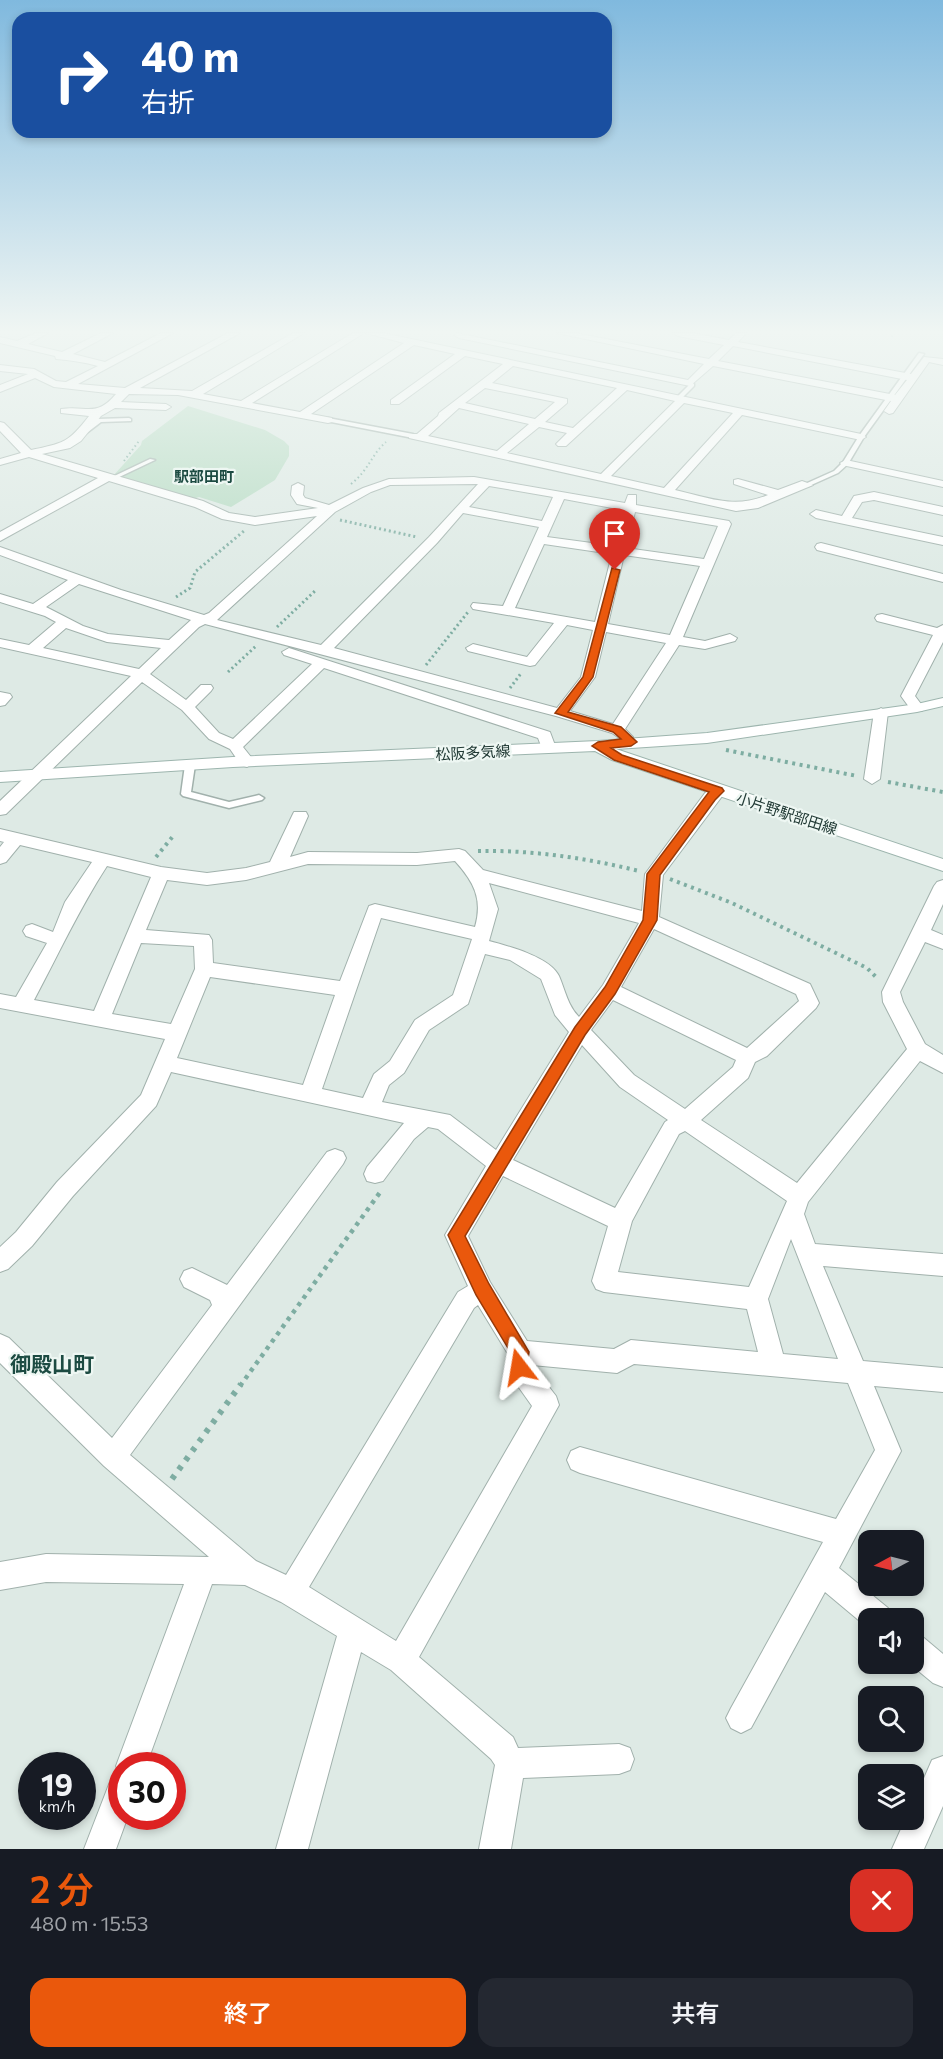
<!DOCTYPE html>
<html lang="ja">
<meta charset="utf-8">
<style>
body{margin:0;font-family:Commissioner,"Noto Sans JP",sans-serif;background:#242831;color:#f1f3f6;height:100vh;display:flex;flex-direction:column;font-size:22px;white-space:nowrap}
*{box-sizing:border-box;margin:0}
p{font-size:20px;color:#9ea1a6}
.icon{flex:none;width:33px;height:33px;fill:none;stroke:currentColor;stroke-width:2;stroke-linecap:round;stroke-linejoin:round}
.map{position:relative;height:1849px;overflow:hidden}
.side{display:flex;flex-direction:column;background:#171b24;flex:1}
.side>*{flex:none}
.top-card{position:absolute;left:12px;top:12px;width:600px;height:126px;border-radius:18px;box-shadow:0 3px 9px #0003;background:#1a4fa0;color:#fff;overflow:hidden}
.needle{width:39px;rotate:263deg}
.buttons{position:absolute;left:858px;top:1530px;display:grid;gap:12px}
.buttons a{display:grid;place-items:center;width:66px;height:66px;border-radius:12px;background:#171b24;box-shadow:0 3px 9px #0003;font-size:30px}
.speed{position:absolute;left:18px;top:1752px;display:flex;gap:12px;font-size:30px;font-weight:700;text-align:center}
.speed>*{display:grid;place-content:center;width:78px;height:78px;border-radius:50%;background:#171b24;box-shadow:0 3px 9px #0003;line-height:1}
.speed small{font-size:15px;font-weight:400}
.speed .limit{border:9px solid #d22;background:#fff;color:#111}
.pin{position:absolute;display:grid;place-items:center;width:51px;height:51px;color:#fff;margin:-62px -26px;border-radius:50% 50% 50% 0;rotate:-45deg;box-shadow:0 0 6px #0007}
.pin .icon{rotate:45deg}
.me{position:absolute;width:66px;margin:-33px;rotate:346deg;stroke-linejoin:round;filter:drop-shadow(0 0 4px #0008)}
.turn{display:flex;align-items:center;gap:21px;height:126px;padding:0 30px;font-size:27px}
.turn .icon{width:78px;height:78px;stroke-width:2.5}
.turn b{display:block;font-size:42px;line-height:51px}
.round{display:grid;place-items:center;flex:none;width:63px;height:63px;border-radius:18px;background:#242831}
.overview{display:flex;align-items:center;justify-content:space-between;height:102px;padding:0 30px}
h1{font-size:36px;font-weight:600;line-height:45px;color:#ea580c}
.button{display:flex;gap:12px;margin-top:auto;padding:12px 30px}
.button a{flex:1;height:69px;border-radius:18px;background:#ea580c;color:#fff;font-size:24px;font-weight:600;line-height:69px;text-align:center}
.button a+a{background:#242831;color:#f1f3f6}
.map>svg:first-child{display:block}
.green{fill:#b6dbc3}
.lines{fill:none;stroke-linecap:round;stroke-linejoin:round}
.service-casing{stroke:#a1b1ac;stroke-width:3}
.minor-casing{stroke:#a1b1ac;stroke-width:2}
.secondary-casing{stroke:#9db5ae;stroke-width:2}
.path-far4{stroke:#7eada2;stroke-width:2;stroke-dasharray:1.5 3;stroke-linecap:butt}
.path-far3{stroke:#7eada2;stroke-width:3;stroke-dasharray:2 3;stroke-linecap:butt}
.path-far2{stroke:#7eada2;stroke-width:4;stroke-dasharray:3 4.5;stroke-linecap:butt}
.path-far1{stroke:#7eada2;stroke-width:4.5;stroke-dasharray:4 5;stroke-linecap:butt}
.path{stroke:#7eada2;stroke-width:6;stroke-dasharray:4.5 7;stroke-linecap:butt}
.service{fill:#fff;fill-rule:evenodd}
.minor{fill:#fff;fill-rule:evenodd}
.secondary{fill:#fff;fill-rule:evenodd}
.route{fill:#ea580c;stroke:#983908;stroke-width:1.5}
.labels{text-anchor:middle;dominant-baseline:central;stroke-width:4.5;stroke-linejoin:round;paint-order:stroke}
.far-quarter-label{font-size:15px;font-weight:bold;fill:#1c4b42;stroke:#eef7f3}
.street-label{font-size:15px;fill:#203934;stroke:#eef7f3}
.near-quarter-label{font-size:21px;font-weight:bold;fill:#1c4b42;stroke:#eef7f3}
</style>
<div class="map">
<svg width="943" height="1849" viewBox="0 0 943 1849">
<rect width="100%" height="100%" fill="#deeae5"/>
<path class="green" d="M188,406L265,430L284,441L289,446V456L275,480L231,507L199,497L190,500L113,476L141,445L142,441Z"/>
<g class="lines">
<g class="service-casing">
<path id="service" d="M919,353L924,354L864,437L848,464L838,473L809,486H805V484L834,471L843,462L859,436Z
M690,381L694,384V386L681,399H677V397L689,385L687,383Z
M129,418L131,419V421L101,422L84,435L79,434L97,419Z
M328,418L413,434L416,436L413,438L326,421L325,420Z
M150,459L155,460L113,480L108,479Z
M190,762L195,765L191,792L229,802L259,795L264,798L262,800L229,808L183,796L181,794L185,765Z"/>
</g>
<g class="minor-casing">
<path id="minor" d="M36,333H48L28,344L62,352L101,333H113L73,354L105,362L161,333H173L78,384L125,388L228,333H240L140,388L192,391L293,333H304L203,394L241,401L353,333H364L252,403L300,412L404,343L366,333H383L861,434L866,437L861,440L742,415L675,490C710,498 734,509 768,495L734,484V480L738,479L778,490L802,481L813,485L758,508L736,511L409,438V434H417L438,416L439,413L503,364L465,356L399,404H391V400L455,354L414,345L311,414L332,418V422L328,423L178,395L129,394L121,402L166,404L171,407L166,410L115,408L101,416L81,441L70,448L42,454L203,501L229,513L255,517L318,508L297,504L291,495L292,486L298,483L304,486L303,495L305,498L329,505L363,488L389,479L474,477L625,503L628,495H636V505L729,521L731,524L683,637L705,641L730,634L737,638L735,641L705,649L679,645L625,729L633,737L625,742L612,733L556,716L205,624L199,627L150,674L186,700L201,685H211L213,688L211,691L195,707L219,733L233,739L312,664L284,655L282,652L289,648L550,732L556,748L548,753L543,751L538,738L324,668L243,747L255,762L247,767L241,765L230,749L209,739L182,710L142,682L6,814L0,815V801L131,676L0,647V639L29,645L56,622L45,616L0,602V594L33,604L68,580L0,555V547L121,590L204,615L209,613L317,516L255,525L222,519L195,507L109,481L0,541V532L98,478L29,457L0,465V459L21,453L0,431V422L4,423L31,450C64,443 68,443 89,416L61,413V409C87,405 96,418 116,394L54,387L35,378L0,392V385L28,374L0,371V365L34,369L56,381L66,382L98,366C83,362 70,360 56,359L55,356L0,343V337L17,341ZM513,366L617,388L573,428L545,422L567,403V399L492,383ZM485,388L555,402L535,419L465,403ZM627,390L675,401L601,474L507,453L539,427L567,433L556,444L558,446H566ZM684,403L733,413L664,488L611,476ZM459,408L529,424L497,451L428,436ZM478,484L429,537L321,645L217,620L335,512L371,492L390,485ZM489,486L553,497L542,521L469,507ZM564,499L623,510L614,546L547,537ZM635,512L718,526L704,559L626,548ZM463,513L539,527L503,606L473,603L471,606L473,609L554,623L527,657L473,644L466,648L468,651L530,666L535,665L567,625L593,630L581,677L557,708L334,648L437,543ZM544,544L612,554L595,622L515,608ZM624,555L700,566L670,635L608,624ZM79,584L191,620L169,640L108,634L83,626L46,607ZM66,628L107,642L161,648L139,669L43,648ZM606,632L666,643L613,724L570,711L595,677Z
M456,333L688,380L704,364L557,333H575L709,359L724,345L678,336L673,333H692L729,340L736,333H746L738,342L911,374L924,357L943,359V365L929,362L893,413L889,414L884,411L891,401L713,366L690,386L459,338L454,335ZM733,346L907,380L895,395L718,361Z
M846,460L943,481V487L842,465L840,463Z
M874,492L943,507V515L874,500L862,502L852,518L943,537V545L816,518L810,514L816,510L842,516L854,496Z
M821,543L943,574V582L817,550L815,547L817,544Z
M882,614L937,628L943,625V642L915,696L924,708L922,711H912L901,696L933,635L877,621L875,618L877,615Z
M0,692L10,694L12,697L5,705L0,706Z
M881,708L888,712L880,779L872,784L864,779L874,712Z
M718,786L726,791L663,875L659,917L810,984L819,1003L816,1008L767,1056L755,1062L748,1078L701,1120L797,1183L907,1049L883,1002L882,992L934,886L937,882L943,880V904L931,930L943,935V949L925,942L900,992L903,1002L925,1044L943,1055V1073L920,1061L808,1202L804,1214L815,1244L943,1254V1276L823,1266L863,1361L943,1368V1392L874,1386L901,1451L839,1568L888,1608L892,1618H868V1628L825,1592L751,1728L741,1733L731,1728L726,1718L731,1708L823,1542L580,1473L571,1469L567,1460L571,1451L580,1447L836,1519L875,1450L848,1383L634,1364L617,1373L532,1365L556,1396L559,1405L419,1657L513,1737L518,1748L619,1744L630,1748L634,1759L630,1770L619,1774L523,1778L511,1849H479L495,1765L491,1759L391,1670L361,1652L308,1849H276L337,1636L281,1602L245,1585L212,1584L146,1766H122V1816H128L116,1849H84L111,1779L120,1776L116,1766L184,1584L46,1582L0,1590V1562L46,1554L209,1557L104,1466L0,1363V1334L9,1338L112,1438L212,1305L210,1300L184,1287L180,1279L184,1271L192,1268L227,1285L327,1152L335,1149L343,1152L346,1158L343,1164L130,1455L256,1561L286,1575L458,1292L468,1286L445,1235L486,1166L438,1129L428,1127L414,1139L383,1181L375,1183L367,1181L364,1174L367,1167L404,1123L171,1072L156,1106L73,1196L32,1246L8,1269L0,1272V1247L16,1232L57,1182L141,1095L165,1039L0,1008V994L16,997L47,943L26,936L23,931L26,926L32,924L53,932L65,902L92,862L20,845L6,862L0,864V847L4,842L0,841V829L161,867L207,873L246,868L270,862L292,816L294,812H306L308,816L290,857L308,852L417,853L459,849L465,851L483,870L642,911L645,874L648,870L705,793ZM455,861C474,882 483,899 475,927L375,904L369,906L340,981L213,963L212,940L209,935L146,930L167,880L207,885L246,880L308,864L417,865ZM107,866L151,877L94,1011L34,1000C58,955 79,909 107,866ZM489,883L639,923L603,985L579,1017C568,1006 565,990 559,976C550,957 508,946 489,941L498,909ZM381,918L472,939L453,995L415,1020L390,1061L374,1074L363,1098L322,1089ZM654,929L796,994L799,1001L747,1048L621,987ZM141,943L194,946L195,969L171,1024L112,1014ZM485,954L510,960L541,979L555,1015L569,1032L496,1150L450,1115L382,1102L389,1085L404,1073L429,1030L468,1004ZM210,977L335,995L303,1085L177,1058ZM613,1000L736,1060L733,1067L685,1109L634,1075L591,1030ZM582,1045L620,1087L668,1120L665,1122L615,1208L513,1160ZM685,1131L787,1201L749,1287L618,1272L632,1221L679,1134ZM503,1176L608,1226L592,1281L596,1289L604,1292L747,1309L758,1352L631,1340L614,1349L527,1341L490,1282L468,1236ZM791,1239L838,1359L783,1354L768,1299ZM478,1305L508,1354L507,1367L510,1375L532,1406L396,1641L309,1587L474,1308Z
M914,1634L924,1638L943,1654V1687L933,1683L910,1664H914Z
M943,1756V1806L924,1849H892L905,1820H914V1801L932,1760Z"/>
</g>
<g class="secondary-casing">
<path id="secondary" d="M943,698V706L917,712L707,743L616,749L943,859V871L612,760L595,751L233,767L0,782V772L233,757L598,741L707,733L917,704Z"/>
</g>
<path class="path-far4" d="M892,337L893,333
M124,461L139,441
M351,484C369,470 371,455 386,442"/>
<path class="path-far3" d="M340,520L417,537
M176,597L190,588L195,572L244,531
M277,627L316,590
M426,665L468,612
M228,672L256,646
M510,688L522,672"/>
<path class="path-far2" d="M726,750L857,776
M888,782L943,792
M478,851C533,850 586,858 639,871
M156,857L174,835
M670,879L732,903L867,968L878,979"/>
<path class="path-far1" d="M240,1386L381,1191"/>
<path class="path" d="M172,1479L241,1384"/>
<use href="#service" class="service"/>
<use href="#minor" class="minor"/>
<use href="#secondary" class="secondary"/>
</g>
<linearGradient id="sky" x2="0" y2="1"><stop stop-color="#80b9de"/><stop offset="0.56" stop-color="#f0f6f3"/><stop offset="1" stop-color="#f0f6f3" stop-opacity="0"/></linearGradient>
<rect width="943" height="592" fill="url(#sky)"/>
<path class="route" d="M612,568L620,570L593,677L568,712L621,727L637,742L631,746L611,748L622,755L722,788L724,791L715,800L660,875L657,920L615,994L585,1035L465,1236L489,1284L529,1352L526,1373L519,1376L513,1373L510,1367L511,1353L476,1295L448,1235L575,1027L605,987L643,920L647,874L709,792L614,760L592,746L598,742L621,739L613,732L555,713L583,677Z"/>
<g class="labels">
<g class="far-quarter-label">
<text x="204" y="476">駅部田町</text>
</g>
<g class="street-label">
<text transform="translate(473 752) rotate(-3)">松阪多気線</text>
<text transform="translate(787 813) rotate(18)">小片野駅部田線</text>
</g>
<g class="near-quarter-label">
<text x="52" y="1363">御殿山町</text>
</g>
</g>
</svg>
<div class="buttons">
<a><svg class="needle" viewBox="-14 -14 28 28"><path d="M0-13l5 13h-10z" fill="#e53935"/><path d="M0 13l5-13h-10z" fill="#9ea1a6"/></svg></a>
<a><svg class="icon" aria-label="sound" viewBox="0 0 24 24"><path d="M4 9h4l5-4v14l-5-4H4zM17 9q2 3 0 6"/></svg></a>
<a><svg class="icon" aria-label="search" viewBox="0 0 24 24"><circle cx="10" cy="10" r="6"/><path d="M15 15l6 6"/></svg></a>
<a><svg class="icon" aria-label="layers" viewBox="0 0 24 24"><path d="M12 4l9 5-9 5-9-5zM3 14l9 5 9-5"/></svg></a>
</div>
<div class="speed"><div>19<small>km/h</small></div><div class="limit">30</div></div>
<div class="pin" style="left:615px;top:570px;background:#d93025"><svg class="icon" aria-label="arrive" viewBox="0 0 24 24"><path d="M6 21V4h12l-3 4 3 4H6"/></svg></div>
<svg class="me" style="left:519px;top:1367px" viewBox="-20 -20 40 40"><path d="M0-17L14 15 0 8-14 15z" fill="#ea580c" stroke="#fff" stroke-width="4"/></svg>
<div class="top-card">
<div class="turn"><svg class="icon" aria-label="right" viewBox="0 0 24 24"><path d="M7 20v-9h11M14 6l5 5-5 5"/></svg><div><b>40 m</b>右折</div></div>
</div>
</div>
<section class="side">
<div class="overview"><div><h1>2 分</h1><p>480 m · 15:53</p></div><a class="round" style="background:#d93025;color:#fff"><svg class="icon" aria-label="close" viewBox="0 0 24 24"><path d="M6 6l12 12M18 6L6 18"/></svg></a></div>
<div class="button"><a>終了</a><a>共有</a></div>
</section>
